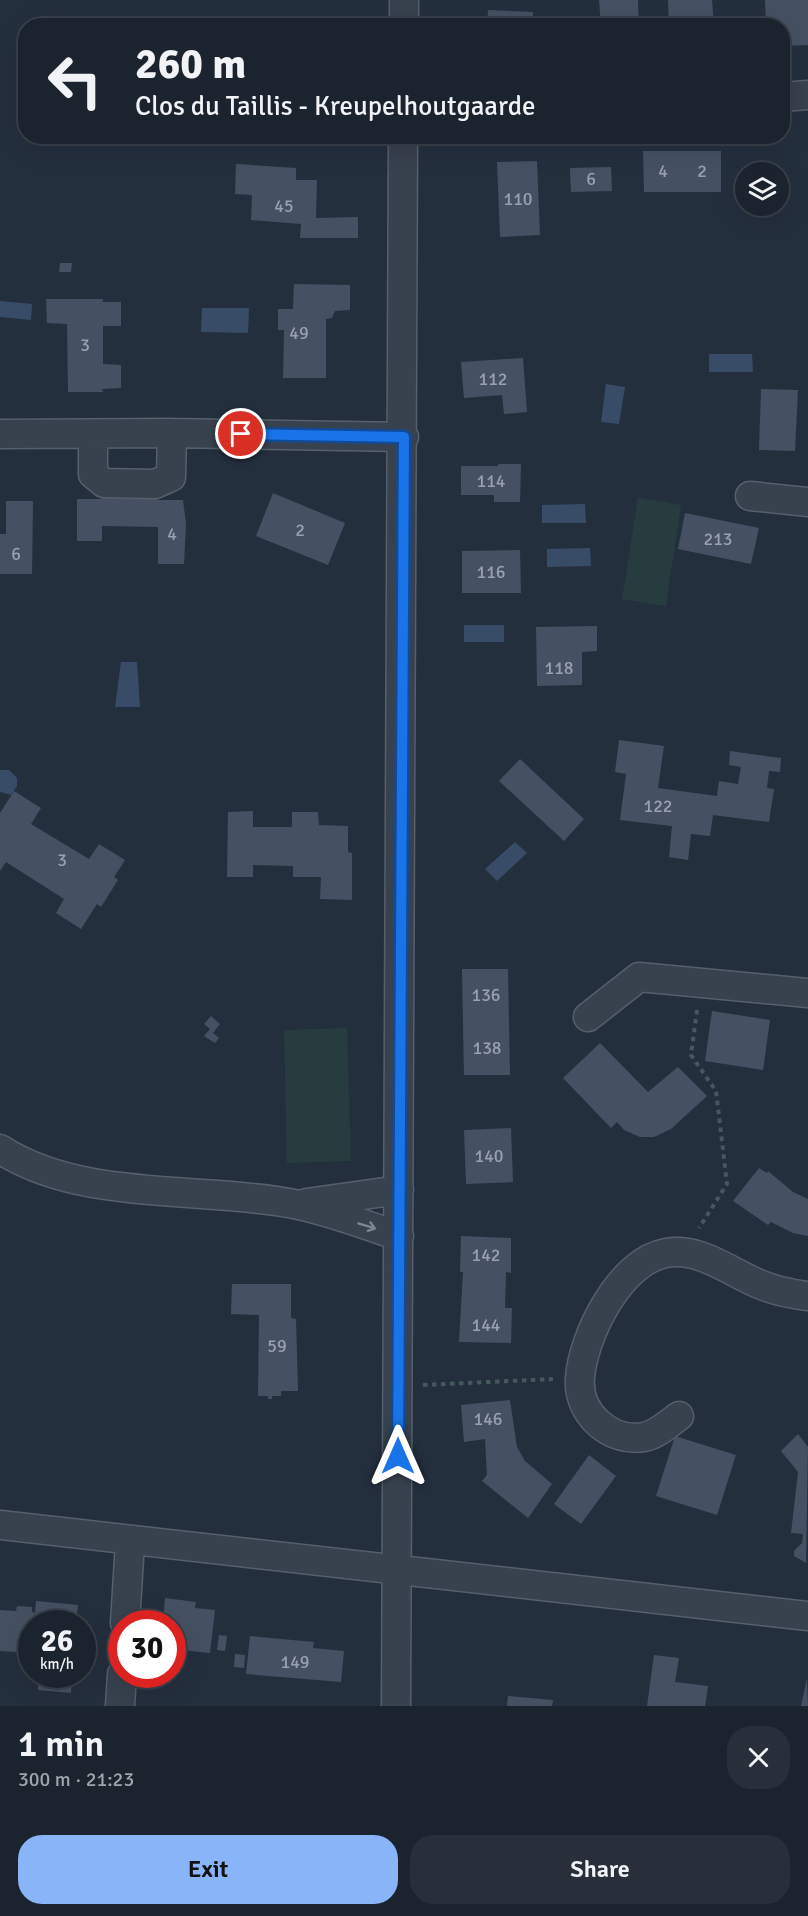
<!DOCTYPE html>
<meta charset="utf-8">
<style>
body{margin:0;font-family:Signika,sans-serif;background:#282f3a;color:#f1f3f6;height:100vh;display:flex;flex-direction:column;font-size:22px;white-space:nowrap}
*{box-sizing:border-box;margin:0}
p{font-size:20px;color:#a0a4aa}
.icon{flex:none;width:33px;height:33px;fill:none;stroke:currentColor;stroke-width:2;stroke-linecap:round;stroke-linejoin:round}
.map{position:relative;height:1706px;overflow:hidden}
.panel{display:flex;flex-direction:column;background:#1b232e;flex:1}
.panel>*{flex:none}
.banner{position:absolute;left:18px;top:18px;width:772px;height:126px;border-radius:24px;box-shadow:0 6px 24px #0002,0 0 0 2px #39404a;background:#1b232e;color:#f1f3f6;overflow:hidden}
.fabs{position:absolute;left:735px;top:162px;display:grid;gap:12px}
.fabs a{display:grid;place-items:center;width:54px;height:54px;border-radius:50%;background:#1b232e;box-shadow:0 6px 24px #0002,0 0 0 2px #39404a;font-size:30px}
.speed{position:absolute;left:18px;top:1610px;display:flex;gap:12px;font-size:30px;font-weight:700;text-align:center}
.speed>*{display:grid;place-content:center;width:78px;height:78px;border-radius:50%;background:#1b232e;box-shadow:0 6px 24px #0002,0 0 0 2px #39404a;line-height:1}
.speed small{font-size:15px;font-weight:400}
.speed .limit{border:9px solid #d22;background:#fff;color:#111}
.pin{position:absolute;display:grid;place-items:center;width:51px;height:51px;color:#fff;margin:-26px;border:3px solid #fff;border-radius:50%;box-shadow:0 2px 6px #0007}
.me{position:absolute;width:66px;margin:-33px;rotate:0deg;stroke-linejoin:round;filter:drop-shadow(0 0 4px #0008)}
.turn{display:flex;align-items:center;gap:21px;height:126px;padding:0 18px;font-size:27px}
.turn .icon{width:78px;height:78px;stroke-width:2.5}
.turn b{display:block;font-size:42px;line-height:51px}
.round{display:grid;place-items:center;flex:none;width:63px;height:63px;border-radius:24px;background:#282f3a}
.headline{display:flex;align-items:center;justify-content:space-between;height:102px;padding:0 18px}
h1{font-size:36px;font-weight:600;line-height:45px}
.cta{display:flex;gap:12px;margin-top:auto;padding:12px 18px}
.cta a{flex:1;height:69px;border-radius:24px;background:#8ab4f8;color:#111;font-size:24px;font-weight:600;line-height:69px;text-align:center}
.cta a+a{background:#282f3a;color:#f1f3f6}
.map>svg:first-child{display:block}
.green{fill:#263c3f}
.water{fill:#394c67}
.building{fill:#455162}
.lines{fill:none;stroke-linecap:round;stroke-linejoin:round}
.minor-casing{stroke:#565f6c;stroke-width:31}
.path{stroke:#44595c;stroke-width:4;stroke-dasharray:4.5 4.5;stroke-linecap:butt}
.minor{stroke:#38414e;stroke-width:28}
.oneway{stroke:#7c8592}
.route-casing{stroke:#114b97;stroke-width:15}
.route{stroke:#1a73e8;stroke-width:10}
.labels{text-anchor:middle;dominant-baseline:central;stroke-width:4.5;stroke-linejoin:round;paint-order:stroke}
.number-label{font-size:18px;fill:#98a1af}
</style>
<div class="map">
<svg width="808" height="1706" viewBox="0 0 808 1706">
<rect width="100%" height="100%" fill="#242f3e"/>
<path class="green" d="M638,498L681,505L666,606L622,599Z
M347,1028L351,1161L287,1163L284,1030Z"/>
<path class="water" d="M0,301L32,304L31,320L0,317Z
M202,308H249L248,333L201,332Z
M709,354H752L753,372H709Z
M606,384L625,387L619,424L601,422Z
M585,504L586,523H542V505Z
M590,548L591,566L547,567V549Z
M464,625H504V642H464Z
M121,662H137L140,707H115Z
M0,770H9L17,778V786L11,795L0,792Z
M515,842L527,853L497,881L485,869Z"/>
<path class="building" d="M599,0H638L639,26H601Z
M668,0H712L714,26H669Z
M765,0H808V45L783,46V26H766Z
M488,10L533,12L532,26H487Z
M643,151H721V192H644Z
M537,161L540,235L500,237L497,162Z
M236,164L296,168V180H317L316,218L358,217V238H300L301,224L251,220L252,195L235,194Z
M611,167L612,191L571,192L570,168Z
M60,263H72L71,272H59Z
M294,284L350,285V310L335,311L332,318L326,319V378H283L284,330H278V309H293Z
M46,299H103V302H121V326H103V364L121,365V388L102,389L103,392H68L67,324L47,323Z
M523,358L527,412L504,414L502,395L464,398L461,362Z
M761,389L798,390L795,451L759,450Z
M498,464H521L520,502H494V495H461V466H498Z
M100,491L159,492L158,500H183L186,524L184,564H158V527L102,526V541H77V499H101Z
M273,493L345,523L328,565L256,536Z
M6,501H33L32,574H0V534H6Z
M685,513L759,528L751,564L678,549Z
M520,550L521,593H462V551Z
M597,626V651L582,652V685L537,686L536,627Z
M619,740L664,746L658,788L717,796L719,781L738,784L741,767L729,765L730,751L781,758L780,772L769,771L767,788L774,789L769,822L713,815L710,836L691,834L688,860L669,857L672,826L620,820L626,774L615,772Z
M520,759L584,819L564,841L499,781Z
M14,791L41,808L31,824L89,859L99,844L125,860L114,877L118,880L101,907L97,904L81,929L56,913L64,899L6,862L0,871V813Z
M253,811V827H292V812H318L319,825L348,826V852L352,853V900L320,899L321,877H293V866L253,865V877H227L228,812Z
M462,969H508L510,1075H464Z
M712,1011L770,1020L763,1070L705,1061Z
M211,1016L220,1024L213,1033L219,1038L215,1043L204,1036L210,1029L204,1024Z
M600,1043L648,1092L678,1067L707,1096L671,1129L654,1137H640L624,1130L617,1122L611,1128L563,1078Z
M511,1128L513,1182L466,1184L464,1130Z
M759,1168L767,1173L768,1171L793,1192L808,1199V1236L793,1233L771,1222L768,1225L733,1201Z
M461,1236L511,1238V1273L506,1272L505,1308H512L511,1343L459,1342L463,1272H460Z
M232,1284H291V1318L296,1319L298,1391H281V1396H272V1399H268V1396H258L259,1315L231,1314Z
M510,1400L517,1447L525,1461L552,1484L528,1518L482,1481L487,1475L485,1439L464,1442L461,1405Z
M798,1434L808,1447L806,1563L794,1556V1551L802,1543L803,1534L791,1533L798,1472L781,1451Z
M675,1436L736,1455L717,1515L656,1496Z
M589,1455L616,1476L581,1524L554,1504Z
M165,1598L196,1602L195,1608L215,1610L210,1653L172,1649V1623H163Z
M36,1601L78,1605L76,1623H32V1653L0,1651V1610L16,1611L17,1606L32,1607V1612L35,1613Z
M219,1635L227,1636L225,1651L217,1650Z
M250,1636L314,1642L313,1648L344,1651L341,1682L246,1674Z
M235,1654L245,1655L244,1668L234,1667Z
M654,1655L679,1658L675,1682L708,1686L705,1706H647Z
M39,1674H72L71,1693L38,1690Z
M807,1678L808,1706H801Z
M508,1696L553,1700L552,1706H507Z"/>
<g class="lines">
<g class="minor-casing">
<path id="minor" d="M404,26V0
M783,97L808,95
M0,434L172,433L404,437
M93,434V474L104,483L155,484L171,477L172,433
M750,496L808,502
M588,1017L639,977L808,993
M0,1149C81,1202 201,1186 294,1204C330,1211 365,1225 399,1236
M306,1203L399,1190
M679,1416C668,1424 658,1434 644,1437C610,1443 577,1413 580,1378C583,1336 620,1261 666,1253C700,1247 730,1272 759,1284C775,1291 791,1294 808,1296
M0,1525L808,1616
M125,1623L130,1542
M120,1706L122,1674
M396,1706L403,136"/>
</g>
<path class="path" d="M697,1010L691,1055L716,1091L727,1184L699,1228
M423,1385L553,1379"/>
<use href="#minor" class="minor"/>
</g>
<defs><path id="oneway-shaft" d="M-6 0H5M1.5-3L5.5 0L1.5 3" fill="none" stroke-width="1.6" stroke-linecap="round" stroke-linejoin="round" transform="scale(1.5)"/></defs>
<use class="oneway" href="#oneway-shaft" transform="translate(367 1226) rotate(17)"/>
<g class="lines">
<g class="route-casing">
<path id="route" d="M241,434L404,437L398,1456"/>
</g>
<use href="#route" class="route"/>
</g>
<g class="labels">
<g class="number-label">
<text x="663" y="171">4</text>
<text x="702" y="171">2</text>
<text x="591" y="179">6</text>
<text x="518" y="199">110</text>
<text x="284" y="206">45</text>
<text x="299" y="333">49</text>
<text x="85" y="345">3</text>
<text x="493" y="379">112</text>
<text x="491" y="481">114</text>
<text x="300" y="530">2</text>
<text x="172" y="534">4</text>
<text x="718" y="539">213</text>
<text x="16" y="554">6</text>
<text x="491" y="572">116</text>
<text x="559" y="668">118</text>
<text x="658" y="806">122</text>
<text x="62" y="860">3</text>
<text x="486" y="995">136</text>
<text x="487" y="1048">138</text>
<text x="489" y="1156">140</text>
<text x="486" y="1255">142</text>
<text x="486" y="1325">144</text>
<text x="277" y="1346">59</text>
<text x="488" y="1419">146</text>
<text x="295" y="1662">149</text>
</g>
</g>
</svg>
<div class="fabs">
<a><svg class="icon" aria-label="layers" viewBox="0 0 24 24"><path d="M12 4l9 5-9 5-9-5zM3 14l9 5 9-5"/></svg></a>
</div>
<div class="speed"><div>26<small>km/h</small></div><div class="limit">30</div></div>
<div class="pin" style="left:241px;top:434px;background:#d93025"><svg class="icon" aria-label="arrive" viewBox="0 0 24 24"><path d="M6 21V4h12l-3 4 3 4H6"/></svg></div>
<svg class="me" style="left:398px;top:1456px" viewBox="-20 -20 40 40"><path d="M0-17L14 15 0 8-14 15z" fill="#1a73e8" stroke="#fff" stroke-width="4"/></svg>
<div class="banner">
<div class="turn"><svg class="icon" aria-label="left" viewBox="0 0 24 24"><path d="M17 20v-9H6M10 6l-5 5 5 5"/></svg><div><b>260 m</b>Clos du Taillis - Kreupelhoutgaarde</div></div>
</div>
</div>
<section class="panel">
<div class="headline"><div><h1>1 min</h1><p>300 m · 21:23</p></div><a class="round"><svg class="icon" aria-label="close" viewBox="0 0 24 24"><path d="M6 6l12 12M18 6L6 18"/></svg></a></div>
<div class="cta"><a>Exit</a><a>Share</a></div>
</section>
